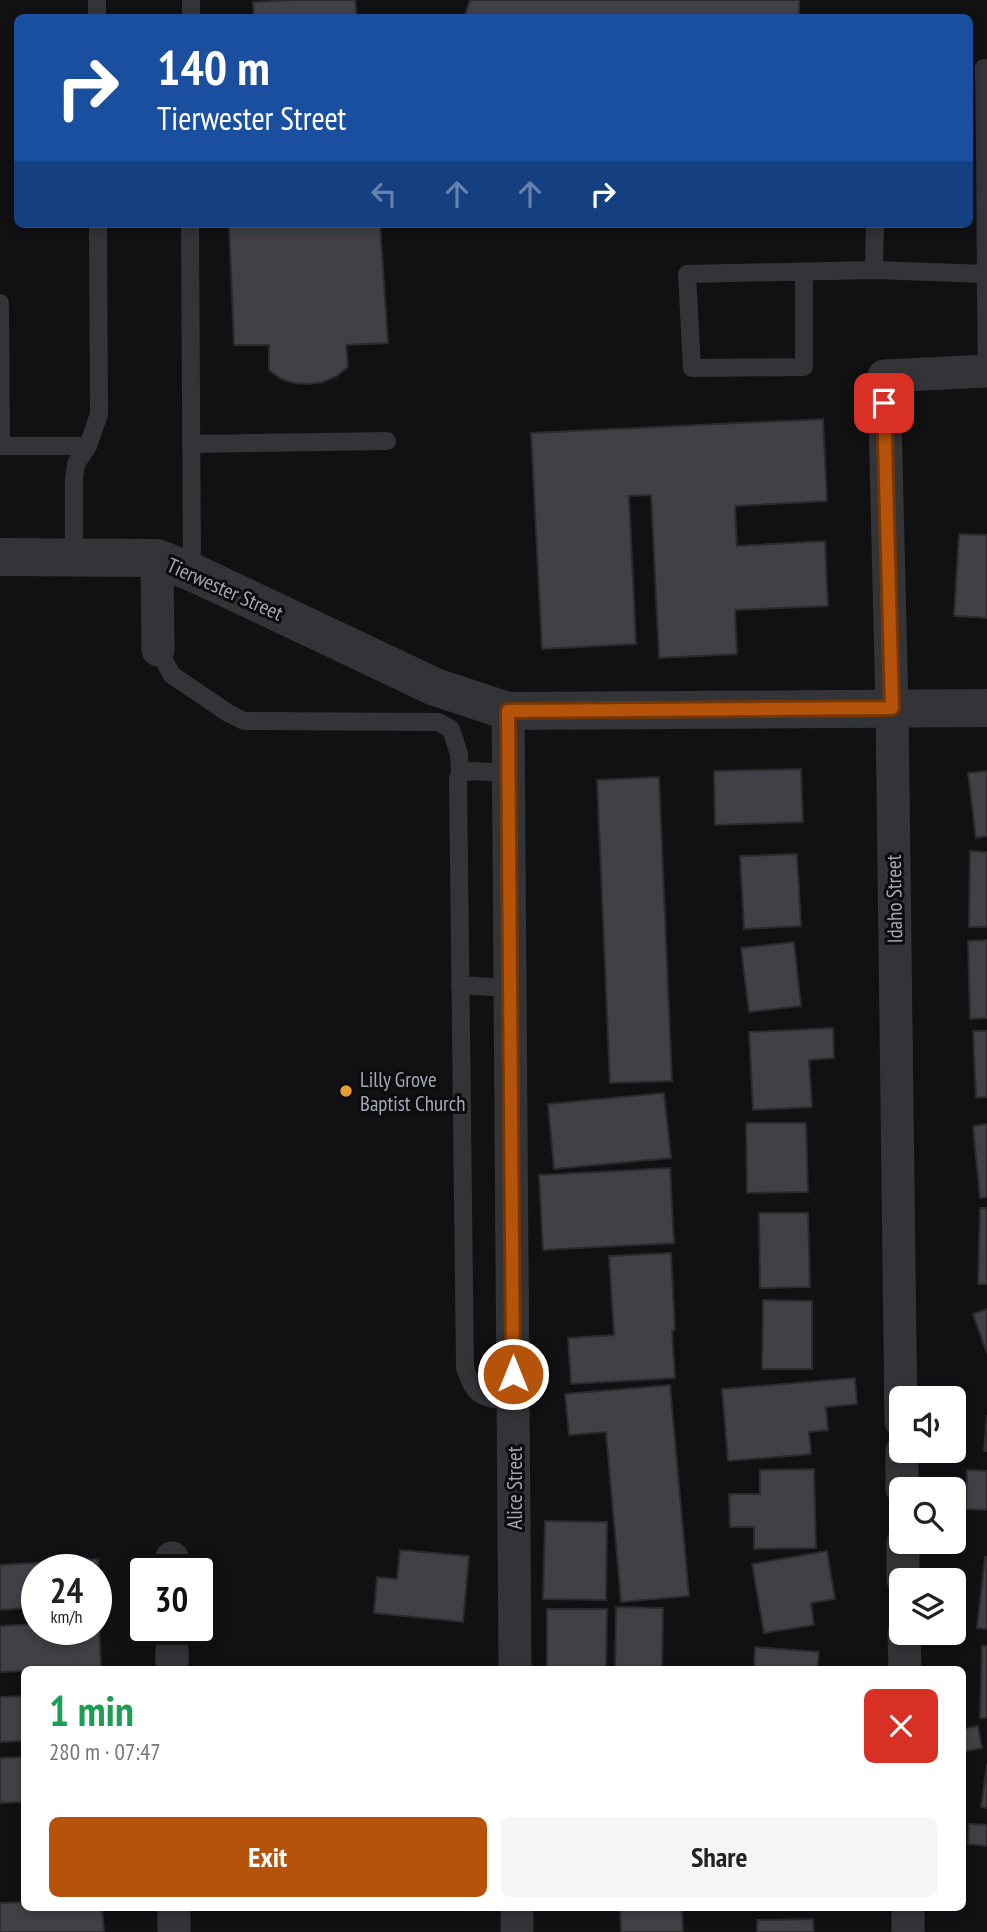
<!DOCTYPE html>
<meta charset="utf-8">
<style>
body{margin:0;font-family:"PT Sans Narrow",sans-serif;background:#f6f6f6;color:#222;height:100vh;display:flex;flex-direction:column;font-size:26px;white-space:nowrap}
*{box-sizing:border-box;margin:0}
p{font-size:23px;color:#767676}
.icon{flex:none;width:38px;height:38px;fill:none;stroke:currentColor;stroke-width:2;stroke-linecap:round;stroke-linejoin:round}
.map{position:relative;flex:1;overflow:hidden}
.sheet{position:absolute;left:21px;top:1666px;width:945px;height:245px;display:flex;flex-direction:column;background:#fff;border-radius:10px;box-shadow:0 4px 10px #0003}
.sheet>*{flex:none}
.hud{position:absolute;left:14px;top:14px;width:959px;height:214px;border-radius:10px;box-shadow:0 4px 10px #0003;background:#1a4fa0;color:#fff;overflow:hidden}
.fabs{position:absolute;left:889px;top:1386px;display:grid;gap:14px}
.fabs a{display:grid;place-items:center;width:77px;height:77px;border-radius:10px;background:#fff;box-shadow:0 4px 10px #0003;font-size:35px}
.speed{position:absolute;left:21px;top:1554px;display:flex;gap:14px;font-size:35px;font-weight:700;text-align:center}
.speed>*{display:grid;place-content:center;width:91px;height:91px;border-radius:50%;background:#fff;box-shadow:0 4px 10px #0003;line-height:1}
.speed small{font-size:18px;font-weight:400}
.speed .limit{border:4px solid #111;border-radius:10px;background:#fff;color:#111}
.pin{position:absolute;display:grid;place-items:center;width:60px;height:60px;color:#fff;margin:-30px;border-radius:14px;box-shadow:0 4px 10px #0006}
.me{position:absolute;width:77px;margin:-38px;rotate:0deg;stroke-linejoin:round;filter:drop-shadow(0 0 5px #0008)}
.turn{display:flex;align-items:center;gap:24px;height:147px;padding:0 28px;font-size:32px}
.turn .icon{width:91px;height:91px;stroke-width:2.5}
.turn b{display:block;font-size:49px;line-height:60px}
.lanes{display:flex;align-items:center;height:66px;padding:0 28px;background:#0003;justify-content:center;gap:35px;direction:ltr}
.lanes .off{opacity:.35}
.round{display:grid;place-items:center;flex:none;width:74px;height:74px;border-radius:10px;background:#f6f6f6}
.overview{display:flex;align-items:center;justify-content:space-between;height:119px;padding:0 28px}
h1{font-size:42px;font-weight:700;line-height:52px;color:#1e9e55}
.action{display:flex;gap:14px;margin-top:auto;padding:14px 28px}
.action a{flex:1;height:80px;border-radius:10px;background:#b45309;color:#fff;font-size:28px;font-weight:700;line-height:80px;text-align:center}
.action a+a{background:#f6f6f6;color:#222}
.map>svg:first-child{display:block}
.building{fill:#404146;stroke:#2b2b2e;stroke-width:2}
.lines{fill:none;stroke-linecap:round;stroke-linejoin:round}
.service{stroke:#323437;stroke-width:18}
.minor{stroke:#323437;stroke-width:33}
.tertiary{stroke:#323437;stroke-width:38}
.route-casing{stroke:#753606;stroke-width:18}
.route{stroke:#b45309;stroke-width:12}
.poi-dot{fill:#e89c34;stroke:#0c0c0e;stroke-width:2.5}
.labels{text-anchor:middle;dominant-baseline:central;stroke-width:6;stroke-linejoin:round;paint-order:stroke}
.street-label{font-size:21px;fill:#a3a9b3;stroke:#0c0c0e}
.poi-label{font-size:21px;fill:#a3a9b3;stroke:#0c0c0e;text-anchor:start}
</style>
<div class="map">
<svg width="987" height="1932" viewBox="0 0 987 1932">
<rect width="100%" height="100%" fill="#111113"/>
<path class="building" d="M294,0H355L357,18H254L253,2Z
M470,0H799V18H464Z
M229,224H380L388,343L346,345L348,367L337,376L323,382L309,384L294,383L281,379L269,370V345H234Z
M823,419L827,501L735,506L737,546L825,541L828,606L735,610L737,654L659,658L651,495L629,496L636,644L542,649L531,433Z
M959,534L987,535V618L954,616Z
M801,769L803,822L715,825L714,771Z
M987,771V836L976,838L968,773Z
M659,777L672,1081L610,1083L597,780Z
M970,851L987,852V927H969Z
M797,854L801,926L744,929L740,856Z
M987,940V1018L970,1019L968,941Z
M794,942L801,1006L749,1012L741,948Z
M833,1028L834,1058L809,1060L812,1107L753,1110L749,1032Z
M973,1031H987V1097L976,1098Z
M664,1093L671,1158L554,1169L548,1104Z
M746,1123H806L808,1192L747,1193Z
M987,1124V1197L980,1198L973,1126Z
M670,1168L674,1243L543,1250L539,1175Z
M980,1208H987V1284H978Z
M759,1213H808L810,1287L760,1288Z
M671,1253L675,1330L672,1331L675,1378L571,1384L568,1338L614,1335L609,1256Z
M763,1300L812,1301V1369H762Z
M987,1309V1354L973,1314Z
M855,1378L857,1404L826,1407L828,1430L809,1432L811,1454L728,1461L722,1389Z
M670,1385L689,1596L621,1602L606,1432L569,1435L565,1394Z
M987,1415V1451H984Z
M814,1469L816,1548L754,1549V1527H730L729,1494H760V1470Z
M967,1470L987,1471V1510L966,1509Z
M545,1521L607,1522L606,1600L543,1599Z
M400,1550L469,1556L463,1622L374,1613L377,1577L397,1579Z
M827,1551L835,1599L811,1603L814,1625L764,1633L752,1564Z
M985,1557H987V1629L977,1628Z
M98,1559L101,1603H96V1570H37V1607L0,1610V1565Z
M616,1607L663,1608L662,1670H615Z
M547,1609H607L606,1670H547Z
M96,1621H99L101,1668L24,1670V1671L0,1672V1626L37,1624V1629H96Z
M982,1646H987V1718H980Z
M755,1647L819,1652L817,1670H754Z
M24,1696V1741L0,1742V1697Z
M978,1726L982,1748L962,1752V1729Z
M24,1757V1802L0,1803V1758Z
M987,1764V1808L981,1807Z
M969,1824L987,1825V1846L968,1844Z
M24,1902V1908H102L104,1932H0V1903Z
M620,1908H682L683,1932H621Z
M813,1919L814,1932H757V1920Z"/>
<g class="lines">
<path class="service" d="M97,0V18
M191,0V18
M984,68C986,167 985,267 987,367
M190,224L192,572
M874,270L875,224
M804,271V367L692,368L687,274L874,270L987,274
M0,303L1,446
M191,444L387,441
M0,446H88
M74,558V480L76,464L88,446L99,414L98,224
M158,650L172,675L228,713L244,721L438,722L451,729L459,754L460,773
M508,773L473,771L460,773L458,779L465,1368C476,1399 482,1398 513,1401
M460,985L510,988"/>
<path class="minor" d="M157,558L158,650
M508,711L515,1670
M901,1422L892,708L884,376L987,371
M902,1451V1489
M903,1542V1580
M172,1558V1570
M172,1629V1670
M904,1633L905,1670
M174,1908V1932
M517,1908V1932
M908,1908V1932"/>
<path class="tertiary" d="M0,557L157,558L192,572L435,687L508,711L987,708"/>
</g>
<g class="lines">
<g class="route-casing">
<path id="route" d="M513,1374L508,711L892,708L884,403"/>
</g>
<use href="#route" class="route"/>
</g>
<circle class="poi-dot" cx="346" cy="1091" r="7"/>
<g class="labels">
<g class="street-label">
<text transform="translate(225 589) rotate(24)">Tierwester Street</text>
<text transform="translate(894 899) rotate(-91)">Idaho Street</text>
<text transform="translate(514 1488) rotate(-90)">Alice Street</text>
</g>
<g class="poi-label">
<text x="360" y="1079">Lilly Grove<tspan x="360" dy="24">Baptist Church</tspan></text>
</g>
</g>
</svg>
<div class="fabs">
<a><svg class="icon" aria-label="sound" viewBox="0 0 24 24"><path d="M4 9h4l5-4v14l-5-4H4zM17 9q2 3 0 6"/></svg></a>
<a><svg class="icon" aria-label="search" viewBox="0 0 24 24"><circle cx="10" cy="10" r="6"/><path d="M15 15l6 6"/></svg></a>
<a><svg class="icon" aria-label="layers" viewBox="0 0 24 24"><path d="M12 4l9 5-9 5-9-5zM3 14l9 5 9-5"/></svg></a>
</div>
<div class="speed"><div>24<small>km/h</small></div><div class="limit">30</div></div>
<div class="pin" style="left:884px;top:403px;background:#d93025"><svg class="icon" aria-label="arrive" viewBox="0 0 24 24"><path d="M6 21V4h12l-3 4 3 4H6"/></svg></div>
<svg class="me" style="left:513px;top:1374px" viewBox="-20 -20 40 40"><circle r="17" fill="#b45309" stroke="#fff" stroke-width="3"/><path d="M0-11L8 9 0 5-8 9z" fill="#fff"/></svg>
<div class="hud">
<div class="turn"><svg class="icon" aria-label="right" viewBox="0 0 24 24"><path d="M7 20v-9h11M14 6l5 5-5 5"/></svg><div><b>140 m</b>Tierwester Street</div></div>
<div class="lanes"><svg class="icon off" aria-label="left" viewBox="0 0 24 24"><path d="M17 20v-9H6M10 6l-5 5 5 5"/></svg><svg class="icon off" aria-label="ahead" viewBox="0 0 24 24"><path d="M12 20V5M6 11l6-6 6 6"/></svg><svg class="icon off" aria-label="ahead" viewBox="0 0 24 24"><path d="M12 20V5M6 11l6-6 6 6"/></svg><svg class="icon" aria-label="right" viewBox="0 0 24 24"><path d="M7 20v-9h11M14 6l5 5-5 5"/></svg></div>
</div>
<section class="sheet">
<div class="overview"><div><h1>1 min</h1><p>280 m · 07:47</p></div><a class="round" style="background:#d93025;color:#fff"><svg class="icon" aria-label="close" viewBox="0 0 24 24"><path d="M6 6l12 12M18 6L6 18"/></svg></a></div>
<div class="action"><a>Exit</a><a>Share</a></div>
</section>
</div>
